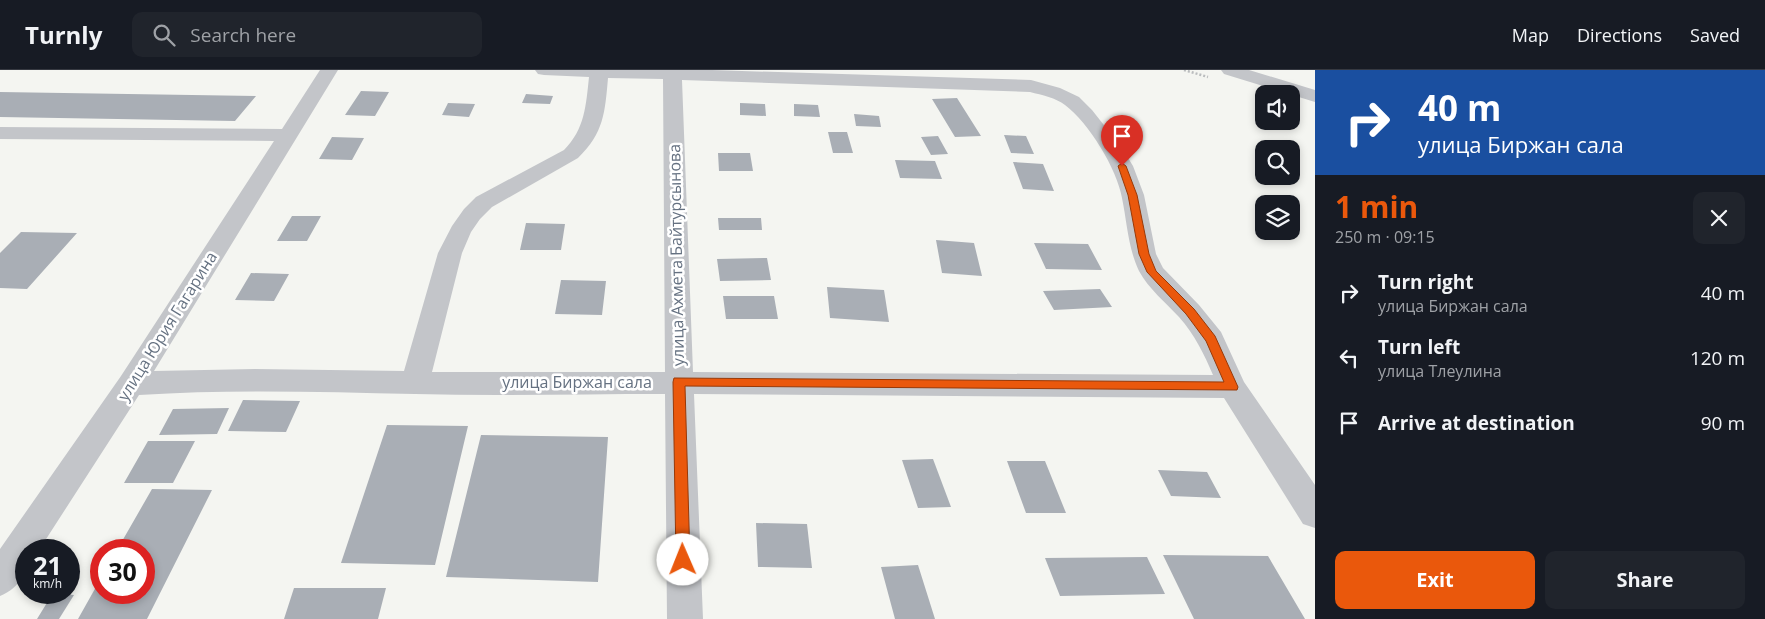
<!DOCTYPE html>
<meta charset="utf-8">
<style>
body{margin:0;font-family:"Open Sans",sans-serif;background:#20242c;color:#f1f3f6;height:100vh;display:flex;flex-direction:column;font-size:19px;white-space:nowrap}
*{box-sizing:border-box;margin:0}
p{font-size:16px;color:#9ea1a6}
.icon{flex:none;width:28px;height:28px;fill:none;stroke:currentColor;stroke-width:2;stroke-linecap:round;stroke-linejoin:round}
.map{position:relative;flex:1;overflow:hidden}
.panel{display:flex;flex-direction:column;background:#171b24;width:450px}
.panel>*{flex:none}
.banner{background:#1a4fa0;color:#fff;overflow:hidden}
.controls{position:absolute;left:1255px;top:15px;display:grid;gap:10px}
.controls a{display:grid;place-items:center;width:45px;height:45px;border-radius:10px;background:#171b24;box-shadow:0 2px 8px #0003;font-size:25px}
.speed{position:absolute;left:15px;top:469px;display:flex;gap:10px;font-size:25px;font-weight:700;text-align:center}
.speed>*{display:grid;place-content:center;width:65px;height:65px;border-radius:50%;background:#171b24;box-shadow:0 2px 8px #0003;line-height:1}
.speed small{font-size:12px;font-weight:400}
.speed .limit{border:8px solid #d22;background:#fff;color:#111}
.pin{position:absolute;display:grid;place-items:center;width:42px;height:42px;color:#fff;margin:-51px -21px;border-radius:50% 50% 50% 0;rotate:-45deg;box-shadow:0 0 5px #0007}
.pin .icon{rotate:45deg}
.me{position:absolute;width:55px;margin:-28px;rotate:359deg;stroke-linejoin:round;filter:drop-shadow(0 0 4px #0008)}
.turn{display:flex;align-items:center;gap:18px;height:105px;padding:0 20px;font-size:22px}
.turn .icon{width:65px;height:65px;stroke-width:2.5}
.turn b{display:block;font-size:35px;line-height:42px}
.round{display:grid;place-items:center;flex:none;width:52px;height:52px;border-radius:10px;background:#20242c}
.overview{display:flex;align-items:center;justify-content:space-between;height:85px;padding:0 20px}
h1{font-size:30px;font-weight:700;line-height:38px;color:#ea580c}
.cta{display:flex;gap:10px;margin-top:auto;padding:10px 20px}
.cta a{flex:1;height:58px;border-radius:10px;background:#ea580c;color:#fff;font-size:20px;font-weight:700;line-height:58px;text-align:center}
.cta a+a{background:#20242c;color:#f1f3f6}
ul{padding:0;list-style:none}
li{display:flex;align-items:center;gap:15px;height:65px;padding:0 20px}
li div{flex:1}
li b{display:block;font-size:19px}
li em{font-style:normal}
header{display:flex;align-items:center;gap:30px;box-sizing:border-box;height:70px;padding:0 25px;background:#171b24;border-bottom:1px solid #363941}
header strong{font-size:24px}
nav{display:flex;gap:28px;margin-inline-start:auto;font-size:18px}
.search{width:350px;height:45px;background:#20242c;display:flex;align-items:center;gap:12px;box-sizing:border-box;padding:0 18px;border-radius:10px;color:#9ea1a6;font-size:19px}
main{display:flex;flex:1;min-height:0}
.map>svg:first-child{display:block}
.building{fill:#a9aeb5}
.lines{fill:none;stroke-linecap:round;stroke-linejoin:round}
.path{stroke:#babcbe;stroke-width:2.5;stroke-dasharray:2 2;stroke-linecap:butt}
.minor{fill:#c3c5c9;fill-rule:evenodd}
.route{fill:#ea580c;stroke:#983908}
.labels{text-anchor:middle;dominant-baseline:central;stroke-width:5;stroke-linejoin:round;paint-order:stroke}
.street-label{font-size:16px;fill:#657181;stroke:#fff}
</style>
<header>
<strong>Turnly</strong>
<div class="search"><svg class="icon" aria-label="search" viewBox="0 0 24 24"><circle cx="10" cy="10" r="6"/><path d="M15 15l6 6"/></svg>Search here</div>
<nav><a>Map</a><a>Directions</a><a>Saved</a></nav>
</header>
<main>
<div class="map">
<svg width="1315" height="549" viewBox="0 0 1315 549">
<rect width="100%" height="100%" fill="#f4f5f1"/>
<path class="building" d="M361,21L389,22L375,46L345,45Z
M0,22L256,26L235,51L0,47Z
M526,24L553,26L550,34L522,33Z
M957,28L981,66L955,67L932,29Z
M448,33L475,34L469,47L442,45Z
M740,33L765,34L766,46L740,45Z
M794,34L818,35L820,47L794,46Z
M854,44L879,46L881,57L856,56Z
M828,62H847L853,83H833Z
M1004,65L1026,66L1034,84L1011,83Z
M938,66L948,84L931,85L921,67Z
M332,67L364,68L352,90L319,89Z
M718,83H750L753,101H719Z
M895,90L935,91L942,109L900,108Z
M1013,92L1043,94L1054,121L1023,119Z
M292,146H321L307,171H277Z
M718,148H761L762,160H719Z
M526,153L565,154L561,180H520Z
M21,162L77,163L27,219L0,218V183Z
M936,170L974,173L982,206L942,203Z
M1034,173L1088,174L1102,200L1046,199Z
M767,188L771,210L720,211L717,189Z
M251,203L289,204L274,231L235,230Z
M561,210L606,211L602,245L555,244Z
M827,217L884,220L889,252L830,248Z
M1100,219L1112,237L1054,240L1043,221Z
M723,226H774L778,249H726Z
M243,330L300,331L286,362L228,361Z
M229,338L217,364L159,365L173,339Z
M387,355L468,356L435,495L341,493Z
M481,365L608,367L598,512L446,507Z
M148,371H195L173,413H124Z
M933,389L951,437L918,438L902,390Z
M1007,391H1045L1066,443H1026Z
M1158,400L1207,402L1221,428L1171,426Z
M152,419L212,420L147,549H78L101,508V522H144V480H117Z
M756,453L807,454L812,498L758,497Z
M1163,485L1268,486L1305,549H1194Z
M1147,487L1165,524L1060,526L1045,488Z
M918,495L935,549H895L881,497Z
M294,518H386L378,549H284Z
M53,523L74,525L59,549H37Z"/>
<g class="lines">
<path class="path" d="M1184,0L1208,7"/>
<path class="minor" d="M320,0H338L154,301L255,299L404,301L438,183L452,156L464,139L476,127L564,80C585,59 586,35 589,7L544,5L538,4L535,0H712L1031,10L1060,18L1079,27L1092,40L1122,78L1133,96L1144,125L1156,184L1163,198L1199,235L1221,262L1244,312L1315,415V458L1303,454L1224,328L694,324L703,549H667L665,324C582,324 498,326 415,324C323,322 231,319 139,325L39,480H26C26,502 22,517 0,526V479L121,306L274,71L0,69V57L282,59ZM608,8L663,9L665,302H432L462,183L471,162L480,149L492,137L578,88C604,63 605,42 608,8ZM682,10L1030,22C1042,25 1056,28 1065,35C1089,53 1117,99 1122,128C1127,152 1128,178 1139,201C1148,218 1166,233 1179,247C1195,265 1204,284 1213,305L693,302Z
M1221,0H1249L1315,20V32L1224,4Z"/>
</g>
<path class="route" d="M1122,93L1126,96L1137,125L1149,184L1156,201L1194,239L1215,266L1238,317L1237,320L685,316L690,490L688,494L683,496L678,494L676,490L673,312L674,308L1224,312L1206,271L1186,244L1147,202L1139,184L1128,125L1118,96Z"/>
<g class="labels">
<g class="street-label">
<text transform="translate(676 185) rotate(-91)">улица Ахмета Байтурсынова</text>
<text transform="translate(167 256) rotate(-58)">улица Юрия Гагарина</text>
<text x="577" y="312">улица Биржан сала</text>
</g>
</g>
</svg>
<div class="controls">
<a><svg class="icon" aria-label="sound" viewBox="0 0 24 24"><path d="M4 9h4l5-4v14l-5-4H4zM17 9q2 3 0 6"/></svg></a>
<a><svg class="icon" aria-label="search" viewBox="0 0 24 24"><circle cx="10" cy="10" r="6"/><path d="M15 15l6 6"/></svg></a>
<a><svg class="icon" aria-label="layers" viewBox="0 0 24 24"><path d="M12 4l9 5-9 5-9-5zM3 14l9 5 9-5"/></svg></a>
</div>
<div class="speed"><div>21<small>km/h</small></div><div class="limit">30</div></div>
<div class="pin" style="left:1122px;top:96px;background:#d93025"><svg class="icon" aria-label="arrive" viewBox="0 0 24 24"><path d="M6 21V4h12l-3 4 3 4H6"/></svg></div>
<svg class="me" style="left:683px;top:490px" viewBox="-20 -20 40 40"><circle r="19" fill="#fff"/><path d="M0-13L10 11 0 6-10 11z" fill="#ea580c"/></svg>
</div>
<section class="panel">
<div class="banner">
<div class="turn"><svg class="icon" aria-label="right" viewBox="0 0 24 24"><path d="M7 20v-9h11M14 6l5 5-5 5"/></svg><div><b>40 m</b>улица Биржан сала</div></div>
</div>
<div class="overview"><div><h1>1 min</h1><p>250 m · 09:15</p></div><a class="round"><svg class="icon" aria-label="close" viewBox="0 0 24 24"><path d="M6 6l12 12M18 6L6 18"/></svg></a></div>
<ul>
<li><svg class="icon" aria-label="right" viewBox="0 0 24 24"><path d="M7 20v-9h11M14 6l5 5-5 5"/></svg><div><b>Turn right</b><p>улица Биржан сала</p></div><em>40 m</em></li>
<li><svg class="icon" aria-label="left" viewBox="0 0 24 24"><path d="M17 20v-9H6M10 6l-5 5 5 5"/></svg><div><b>Turn left</b><p>улица Тлеулина</p></div><em>120 m</em></li>
<li><svg class="icon" aria-label="arrive" viewBox="0 0 24 24"><path d="M6 21V4h12l-3 4 3 4H6"/></svg><div><b>Arrive at destination</b></div><em>90 m</em></li>
</ul>
<div class="cta"><a>Exit</a><a>Share</a></div>
</section>
</main>
